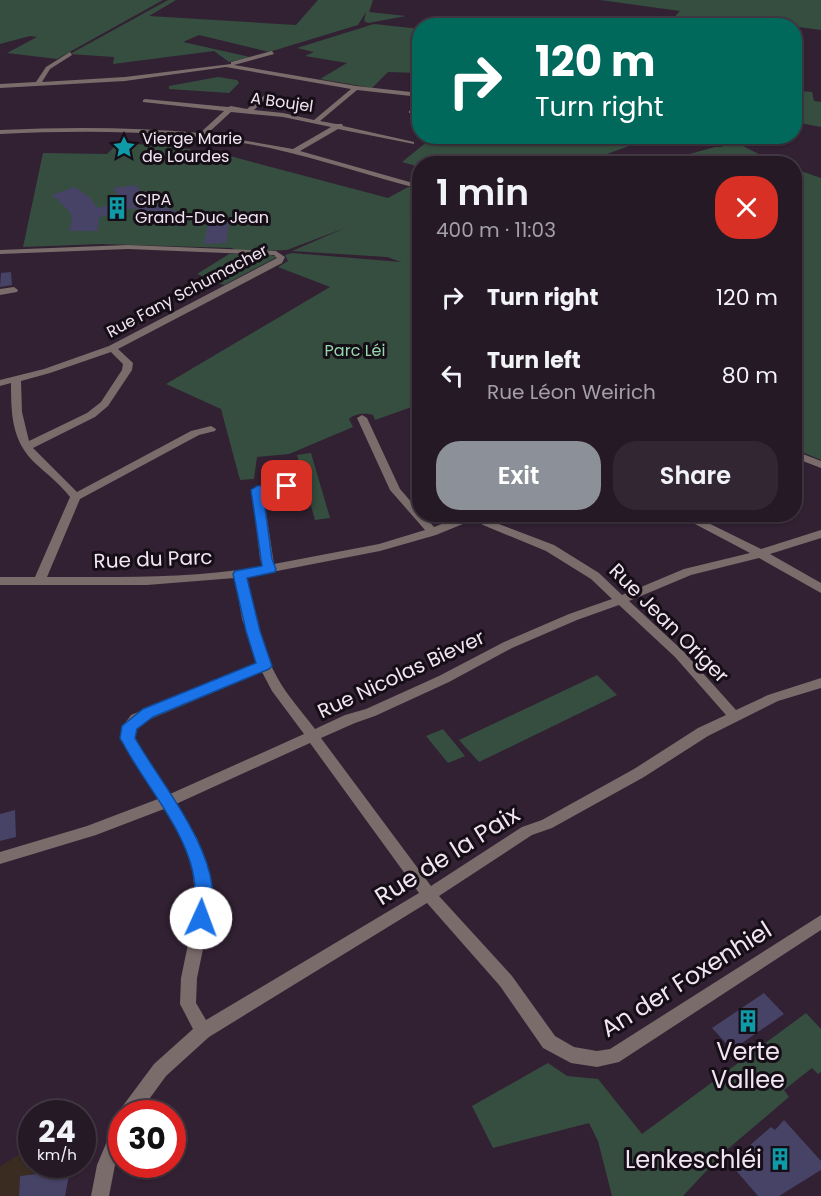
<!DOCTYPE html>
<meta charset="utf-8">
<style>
body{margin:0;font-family:Poppins,sans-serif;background:#322632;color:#f1f3f6;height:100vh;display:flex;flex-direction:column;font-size:22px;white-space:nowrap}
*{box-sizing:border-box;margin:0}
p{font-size:20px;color:#a4a0a7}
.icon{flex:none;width:33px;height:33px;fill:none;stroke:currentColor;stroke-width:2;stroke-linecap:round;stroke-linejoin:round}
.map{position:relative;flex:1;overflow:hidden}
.details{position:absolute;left:412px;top:156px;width:390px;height:366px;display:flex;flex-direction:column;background:#261926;border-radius:24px;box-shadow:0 2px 4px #0004,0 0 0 2px #423843}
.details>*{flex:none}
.top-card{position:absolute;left:412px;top:18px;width:390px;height:126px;border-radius:24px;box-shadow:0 2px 4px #0004,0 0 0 2px #423843;background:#00695c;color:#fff;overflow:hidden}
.speed{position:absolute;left:18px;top:1100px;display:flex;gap:12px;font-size:30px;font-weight:700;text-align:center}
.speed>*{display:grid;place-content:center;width:78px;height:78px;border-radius:50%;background:#261926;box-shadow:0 2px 4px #0004,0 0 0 2px #423843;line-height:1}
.speed small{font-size:15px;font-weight:400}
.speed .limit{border:9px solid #d22;background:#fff;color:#111}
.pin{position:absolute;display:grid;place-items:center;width:51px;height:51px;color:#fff;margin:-26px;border-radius:12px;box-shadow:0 3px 9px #0006}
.me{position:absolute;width:66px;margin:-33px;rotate:2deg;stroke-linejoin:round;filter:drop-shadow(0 0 4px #0008)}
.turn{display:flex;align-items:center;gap:21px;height:126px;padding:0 24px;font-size:27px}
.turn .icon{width:78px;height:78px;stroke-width:2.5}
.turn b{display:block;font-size:42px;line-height:51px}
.round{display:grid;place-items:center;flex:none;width:63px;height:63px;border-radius:24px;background:#322632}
.headline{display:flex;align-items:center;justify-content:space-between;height:102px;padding:0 24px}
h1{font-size:36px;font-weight:600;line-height:45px}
.action{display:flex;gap:12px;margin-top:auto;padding:12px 24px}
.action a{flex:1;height:69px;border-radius:24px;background:#8c9099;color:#fff;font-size:24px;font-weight:600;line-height:69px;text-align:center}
.action a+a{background:#322632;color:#f1f3f6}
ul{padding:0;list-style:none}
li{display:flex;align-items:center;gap:18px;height:78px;padding:0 24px}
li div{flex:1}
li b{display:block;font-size:22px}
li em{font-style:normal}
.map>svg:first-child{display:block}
.education{fill:#3b2c21}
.green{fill:#364e3f}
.building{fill:#464367}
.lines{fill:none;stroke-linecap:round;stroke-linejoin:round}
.minor{fill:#7a6c6a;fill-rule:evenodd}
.route{fill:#1a73e8;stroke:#114b97;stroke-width:1.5}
.labels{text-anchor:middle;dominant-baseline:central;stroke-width:6;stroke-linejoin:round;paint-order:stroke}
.far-street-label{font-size:16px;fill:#f1e5f1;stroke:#160e16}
.far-poi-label{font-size:16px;fill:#f1e5f1;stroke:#160e16;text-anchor:start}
.far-park-label{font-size:16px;fill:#95d8ae;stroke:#160e16}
.street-label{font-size:20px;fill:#f1e5f1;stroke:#160e16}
.near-street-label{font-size:24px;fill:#f1e5f1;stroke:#160e16}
.near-poi-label{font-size:24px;fill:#f1e5f1;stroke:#160e16}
</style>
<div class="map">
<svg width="821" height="1196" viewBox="0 0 821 1196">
<rect width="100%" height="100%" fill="#322133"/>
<path class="education" d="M31,1146L32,1164H72L71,1166L68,1170L20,1176L19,1196H0V1167Z"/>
<path class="green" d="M0,0H163L57,59L7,53L37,37L30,36L0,44Z
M168,0H176L149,16L296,25L318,0H373L369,12L406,16L368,23L364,21L366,12L358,25L269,52L199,35L183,42L250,57L229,62L214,51L113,64L114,57L70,54Z
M600,0H821V30L729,18L724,25H667L680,11Z
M374,24L420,29V73L388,72L372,88L320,79L347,63L305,56L314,52L297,48Z
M218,77L237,80L239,83L229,93L169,89V86Z
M800,91L812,92L814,101L821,102V127L795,122V95Z
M709,136C733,136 755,155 779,163H657L715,147H723Z
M433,137V136L668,137L629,146L582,163L420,164V167L402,162Z
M118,143L170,146L230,156L388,198L408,187L420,190V204L409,208L420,213V404L375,420L373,415C366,413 355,413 349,419L353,427L289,454L257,457L254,479L240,480L221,409L166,384L330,287L278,267L288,261L285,255L292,253L401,262L387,257L292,251L345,228L287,250L238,252L232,248L100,244L23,247L43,153L107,154Z
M795,169L821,178V460L795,449Z
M229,254H268L277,257L224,285L197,274Z
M311,453L330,518L315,520L297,455Z
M597,675L617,695L479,762L459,740Z
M443,729L465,756L448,763L426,736Z
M806,1013L821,1029V1072L818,1074L812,1068L784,1090L789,1097L723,1153L683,1196H612L598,1141L589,1123L493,1148L472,1106L548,1063L567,1076L598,1079L642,1134Z"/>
<path class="building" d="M136,185L150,203L183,213L169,221L133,208L99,217L98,231H69L72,220L70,212L52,195L75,187L89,197L98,208L121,202L113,188Z
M230,218L226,243L204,244L209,219Z
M11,272L12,285L0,287L1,273Z
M15,810L16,837L0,841V814Z
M764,993L784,1014L732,1050L712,1028Z
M784,1120L821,1161V1170L779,1196H758L733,1167L743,1157L740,1154L771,1127L775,1130Z
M70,1170L65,1196H19L20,1176Z"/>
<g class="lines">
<path class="minor" d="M272,51L274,54L234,65L356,86L420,93V97L357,90L320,121L336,124H342L343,126L414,142V144L338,129L300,151L420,185V189C370,176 320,159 270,148C181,130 90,130 0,134V130C67,127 133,127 200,133L224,111L143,102V100L145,99L228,107L231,106L247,109L266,94L268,95V97L254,110L283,113L314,120L351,89L226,67L125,81L0,88V84L36,82L46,67L70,52L72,55L50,69L42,82L125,77L231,64V62ZM231,112L283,117L331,127L293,149L207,134Z
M420,102V107L413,113H409V111Z
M128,245L276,251L285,257L282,263L118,349L133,363L132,370L108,406L95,417L33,448L77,492L191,431L211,426L216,429L215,431L199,435L80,499L47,577C118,577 192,579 263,566L260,559L252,490L257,487L287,483L291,484L292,486L291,488L263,492L274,564L379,544L425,530L390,490L357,418L362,415L367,418L400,489L420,512V514H423L434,527L467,514H484L491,521L554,545L599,573L622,595L684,569L750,553L676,514H690L761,549L821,530V538L770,554L821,583V593L759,558L691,575L629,601L683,651L736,710L768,695L821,678V688L778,701L708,736L644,777L552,828L532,835L439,896L512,976L555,1036L574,1047L597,1051L610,1049L821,915V930L619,1062L597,1067L571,1063L543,1048L500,986L427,903L209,1037L166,1076L139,1113H122V1149L115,1165L109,1196H91L97,1165L116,1120L121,1118L119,1113L122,1107L154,1064L193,1029L180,1004L181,978L196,906L192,865L184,842L164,809L96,835L0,864V852L87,826L158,799L120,738L123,726L131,715L258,663L242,619L235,578L147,585H0V577H35L70,497C60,484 48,475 36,464C12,442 11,415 11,383L0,386V380L44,369L109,346L277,258L274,255L128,249L0,254V250ZM111,352L123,364L122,370L101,402L87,413L29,441L22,412L21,381L50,373ZM475,519L483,525L546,551L591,579L612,599L569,614L504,642L439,676L366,709L345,715L315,729C304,714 291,700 281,684C262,652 251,614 246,577L380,551L436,535ZM619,605L675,657L726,715L698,728L634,769L542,820L522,827L431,886L321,738L355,723L375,716L449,682L512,648L577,620ZM262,672L272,691L304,734L170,794L134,738L136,728L141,723ZM310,743L419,893L206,1020L196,1003L197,978L212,906L206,865L198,840L176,804Z
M14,287L18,290L17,292L0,295V289Z
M795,451L821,461V468L795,458Z"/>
</g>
<path class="route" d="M287,483L294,486L292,489L263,493L272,559L276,569L275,572L247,578L260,631L272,666L269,669L153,717L137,729L135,738C161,785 234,868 207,924L201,926L195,924L192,918C210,855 151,796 124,745L120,738L122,726L143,709L256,663L246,631L233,574L235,571L262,566L251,490L257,486Z"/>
<defs>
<g id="sight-bare" transform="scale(1.8)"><path d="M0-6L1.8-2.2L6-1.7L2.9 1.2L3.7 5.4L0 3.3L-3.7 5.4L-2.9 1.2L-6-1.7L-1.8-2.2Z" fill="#0f9aa8" stroke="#160e16" stroke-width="2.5" paint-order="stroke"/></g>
<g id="building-bare" transform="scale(1.8)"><path d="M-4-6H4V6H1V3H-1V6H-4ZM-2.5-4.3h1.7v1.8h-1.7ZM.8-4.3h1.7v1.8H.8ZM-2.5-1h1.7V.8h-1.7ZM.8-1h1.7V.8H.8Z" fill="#0f9aa8" stroke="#160e16" stroke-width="2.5" paint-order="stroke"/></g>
</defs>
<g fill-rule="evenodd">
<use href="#sight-bare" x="124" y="147"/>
<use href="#building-bare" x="117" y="208"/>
<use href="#building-bare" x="748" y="1021"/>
<use href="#building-bare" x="780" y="1159"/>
</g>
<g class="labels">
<g class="far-street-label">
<text transform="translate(282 102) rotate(8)">A Boujel</text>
<text transform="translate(187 291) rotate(-28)">Rue Fany Schumacher</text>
</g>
<g class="far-poi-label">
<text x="142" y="138">Vierge Marie<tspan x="142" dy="18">de Lourdes</tspan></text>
<text x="135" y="199">CIPA<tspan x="135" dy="18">Grand-Duc Jean</tspan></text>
</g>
<g class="far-park-label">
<text x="355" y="350">Parc Léi</text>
</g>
<g class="street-label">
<text transform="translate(153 559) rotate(-2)">Rue du Parc</text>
<text transform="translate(669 623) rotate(45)">Rue Jean Origer</text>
<text transform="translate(401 674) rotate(-25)">Rue Nicolas Biever</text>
</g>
<g class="near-street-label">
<text transform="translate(447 855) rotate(-32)">Rue de la Paix</text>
<text transform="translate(686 979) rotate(-32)">An der Foxenhiel</text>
</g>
<g class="near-poi-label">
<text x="748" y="1051">Verte<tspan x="748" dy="28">Vallee</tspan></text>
<text x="762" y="1159" text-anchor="end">Lenkeschléi</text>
</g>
</g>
</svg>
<div class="speed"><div>24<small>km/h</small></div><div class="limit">30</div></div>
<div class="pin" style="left:287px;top:486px;background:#d93025"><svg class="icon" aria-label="arrive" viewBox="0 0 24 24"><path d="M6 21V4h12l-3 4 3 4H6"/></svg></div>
<svg class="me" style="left:201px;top:918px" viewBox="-20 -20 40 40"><circle r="19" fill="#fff"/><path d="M0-13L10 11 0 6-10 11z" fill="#1a73e8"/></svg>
<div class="top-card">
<div class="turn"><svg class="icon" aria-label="right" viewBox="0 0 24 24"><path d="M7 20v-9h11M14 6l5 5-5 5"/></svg><div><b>120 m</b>Turn right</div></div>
</div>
<section class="details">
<div class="headline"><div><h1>1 min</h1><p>400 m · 11:03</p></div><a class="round" style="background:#d93025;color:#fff"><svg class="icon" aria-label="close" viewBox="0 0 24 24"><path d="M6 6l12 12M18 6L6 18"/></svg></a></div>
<ul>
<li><svg class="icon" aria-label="right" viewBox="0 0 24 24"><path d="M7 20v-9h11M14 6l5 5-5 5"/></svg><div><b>Turn right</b></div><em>120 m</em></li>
<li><svg class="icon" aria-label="left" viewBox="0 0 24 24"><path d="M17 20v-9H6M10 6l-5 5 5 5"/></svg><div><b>Turn left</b><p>Rue Léon Weirich</p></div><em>80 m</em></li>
</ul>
<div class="action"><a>Exit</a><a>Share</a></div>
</section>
</div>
